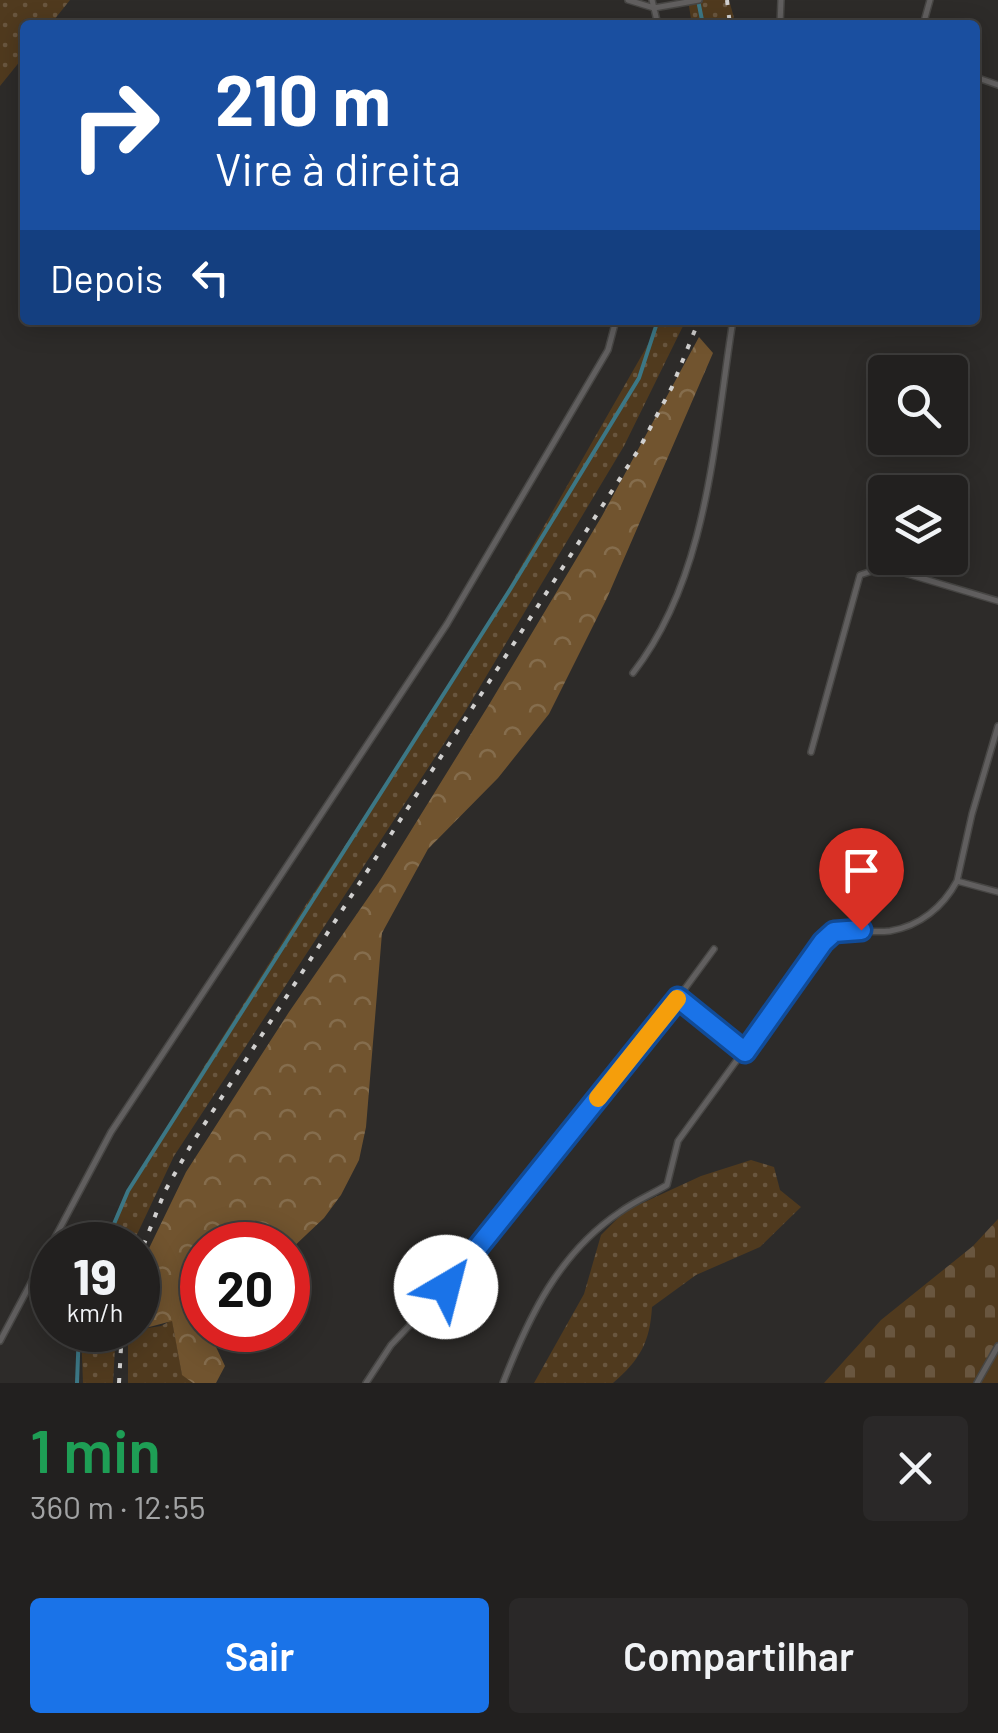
<!DOCTYPE html>
<html lang="pt">
<meta charset="utf-8">
<style>
body{margin:0;font-family:Barlow,sans-serif;background:#2a2828;color:#f1f3f6;height:100vh;display:flex;flex-direction:column;font-size:38px;white-space:nowrap}
*{box-sizing:border-box;margin:0}
p{font-size:32px;color:#a2a3a4}
.icon{flex:none;width:55px;height:55px;fill:none;stroke:currentColor;stroke-width:2;stroke-linecap:round;stroke-linejoin:round}
.map{position:relative;height:1383px;overflow:hidden}
.drawer{display:flex;flex-direction:column;background:#22201f;flex:1}
.drawer>*{flex:none}
.banner{position:absolute;left:20px;top:20px;width:960px;height:305px;border-radius:10px;box-shadow:0 5px 25px #0003,0 0 0 2px #3f3e3d;background:#1a4fa0;color:#fff;overflow:hidden}
.tools{position:absolute;left:868px;top:355px;display:grid;gap:20px}
.tools a{display:grid;place-items:center;width:100px;height:100px;border-radius:10px;background:#22201f;box-shadow:0 5px 25px #0003,0 0 0 2px #3f3e3d;font-size:50px}
.speed{position:absolute;left:30px;top:1222px;display:flex;gap:20px;font-size:50px;font-weight:700;text-align:center}
.speed>*{display:grid;place-content:center;width:130px;height:130px;border-radius:50%;background:#22201f;box-shadow:0 5px 25px #0003,0 0 0 2px #3f3e3d;line-height:1}
.speed small{font-size:25px;font-weight:400}
.speed .limit{border:15px solid #d22;background:#fff;color:#111}
.pin{position:absolute;display:grid;place-items:center;width:85px;height:85px;color:#fff;margin:-102px -42px;border-radius:50% 50% 50% 0;rotate:-45deg;box-shadow:0 0 10px #0007}
.pin .icon{rotate:45deg}
.me{position:absolute;width:110px;margin:-55px;rotate:37deg;stroke-linejoin:round;filter:drop-shadow(0 0 8px #0008)}
.turn{display:flex;align-items:center;gap:35px;height:210px;padding:0 30px;font-size:45px}
.turn .icon{width:130px;height:130px;stroke-width:2.5}
.turn b{display:block;font-size:70px;line-height:85px}
.then{display:flex;align-items:center;height:95px;padding:0 30px;background:#0003;gap:20px;font-size:38px}
.round{display:grid;place-items:center;flex:none;width:105px;height:105px;border-radius:10px;background:#2a2828}
.overview{display:flex;align-items:center;justify-content:space-between;height:170px;padding:0 30px}
h1{font-size:60px;font-weight:600;line-height:75px;color:#1e9e55}
.primary-button{display:flex;gap:20px;margin-top:auto;padding:20px 30px}
.primary-button a{flex:1;height:115px;border-radius:10px;background:#1a73e8;color:#fff;font-size:40px;font-weight:600;line-height:115px;text-align:center}
.primary-button a+a{background:#2a2828;color:#f1f3f6}
.map>svg:first-child{display:block}
.grass{fill:url(#grass-dots)}
.forest{fill:url(#forest-crowns)}
.cemetery{fill:url(#cemetery-stones)}
.lines{fill:none;stroke-linecap:round;stroke-linejoin:round}
.stream{stroke:#3c7785;stroke-width:4}
.service-casing{stroke:#474644;stroke-width:8}
.service{stroke:#615f5f;stroke-width:5}
.rail{stroke:#d1d0cf;stroke-width:4;stroke-dasharray:5 10;stroke-linecap:butt}
.route-casing{stroke:#114b97;stroke-width:25}
.route{stroke:#1a73e8;stroke-width:18}
.slow{stroke:#f59e0b;stroke-width:18}
</style>
<div class="map">
<svg width="998" height="1383" viewBox="0 0 998 1383">
<defs>
<pattern id="grass-dots" width="8" height="8" patternUnits="userSpaceOnUse" patternTransform="scale(2.5)"><rect width="8" height="8" fill="#503a1e"/><path d="M2 2h.1M6 6h.1" fill="none" stroke="#69563f" stroke-width="1.8" stroke-linecap="round"/></pattern>
<pattern id="forest-crowns" width="20" height="18" patternUnits="userSpaceOnUse" patternTransform="scale(2.5)"><rect width="20" height="18" fill="#71542f"/><path d="M2 6a3 3 0 1 1 6 0M12 15a3 3 0 1 1 6 0" fill="none" stroke="#856d4d"/></pattern>
<pattern id="cemetery-stones" width="16" height="16" patternUnits="userSpaceOnUse" patternTransform="scale(2.5)"><rect width="16" height="16" fill="#503a1e"/><path d="M2 7V4a2 2 0 0 1 4 0v3zM10 15v-3a2 2 0 0 1 4 0v3z" fill="#69563f"/></pattern>
</defs>
<rect width="100%" height="100%" fill="#2d2b29"/>
<path class="grass" d="M0,0H70L50,25H25V55L0,86Z
M688,0H729L736,25H692Z
M662,320H686L624,446L466,710L174,1156L132,1245H104L119,1208L195,1081L307,903L464,666Z
M751,1160L774,1167L780,1190L801,1207L760,1247L696,1275L652,1307C650,1342 640,1360 613,1383H534L584,1294L601,1235L625,1211L701,1176Z
M172,1320L182,1374L193,1383H128V1331L161,1326Z
M81,1330H116L113,1383H83Z"/>
<path class="forest" d="M699,337L713,353L607,598L549,714L498,778L428,849L382,933L366,1127L359,1160L341,1195L324,1218L288,1252V1245H202V1330H208L225,1366L216,1383H193L182,1375L172,1321L138,1330V1271L186,1172L289,1012L381,879L490,703L602,516Z"/>
<path class="cemetery" d="M998,1219V1383H824L881,1320L973,1246Z"/>
<g class="lines">
<path class="stream" d="M698,0L703,25
M105,1245L128,1191L511,588L639,378L658,320
M77,1383L79,1330"/>
<g class="service-casing">
<path id="service" d="M628,0L654,8L699,0
M652,0L658,25
M780,25L781,0
M923,25L930,0
M975,77L998,85
M633,673C709,575 714,438 733,320
M811,752L860,575L884,567L998,601
M957,881L998,892
M678,998L714,949
M0,1341L111,1132L447,624L608,350L616,320
M366,1383L391,1345L446,1287L678,998L745,1052
M503,1383C529,1316 559,1253 620,1212C635,1201 652,1194 667,1185L678,1141L823,942C843,925 866,934 890,931C920,926 943,907 957,881L972,814L998,726
M977,1383L998,1346"/>
</g>
<use href="#service" class="service"/>
<path class="rail" d="M727,0L730,25
M138,1259L165,1191L191,1145L639,449L672,387L699,320
M119,1383L122,1330"/>
</g>
<g class="lines">
<g class="route-casing">
<path id="route" d="M446,1287L678,998L745,1052L823,942L834,932L861,930"/>
</g>
<use href="#route" class="route"/>
<path class="slow" d="M598,1098L677,999"/>
</g>
</svg>
<div class="tools">
<a><svg class="icon" aria-label="search" viewBox="0 0 24 24"><circle cx="10" cy="10" r="6"/><path d="M15 15l6 6"/></svg></a>
<a><svg class="icon" aria-label="layers" viewBox="0 0 24 24"><path d="M12 4l9 5-9 5-9-5zM3 14l9 5 9-5"/></svg></a>
</div>
<div class="speed"><div>19<small>km/h</small></div><div class="limit">20</div></div>
<div class="pin" style="left:861px;top:930px;background:#d93025"><svg class="icon" aria-label="arrive" viewBox="0 0 24 24"><path d="M6 21V4h12l-3 4 3 4H6"/></svg></div>
<svg class="me" style="left:446px;top:1287px" viewBox="-20 -20 40 40"><circle r="19" fill="#fff"/><path d="M0-13L10 11 0 6-10 11z" fill="#1a73e8"/></svg>
<div class="banner">
<div class="turn"><svg class="icon" aria-label="right" viewBox="0 0 24 24"><path d="M7 20v-9h11M14 6l5 5-5 5"/></svg><div><b>210 m</b>Vire à direita</div></div>
<div class="then">Depois<svg class="icon" aria-label="left" viewBox="0 0 24 24"><path d="M17 20v-9H6M10 6l-5 5 5 5"/></svg></div>
</div>
</div>
<section class="drawer">
<div class="overview"><div><h1>1 min</h1><p>360 m · 12:55</p></div><a class="round"><svg class="icon" aria-label="close" viewBox="0 0 24 24"><path d="M6 6l12 12M18 6L6 18"/></svg></a></div>
<div class="primary-button"><a>Sair</a><a>Compartilhar</a></div>
</section>
